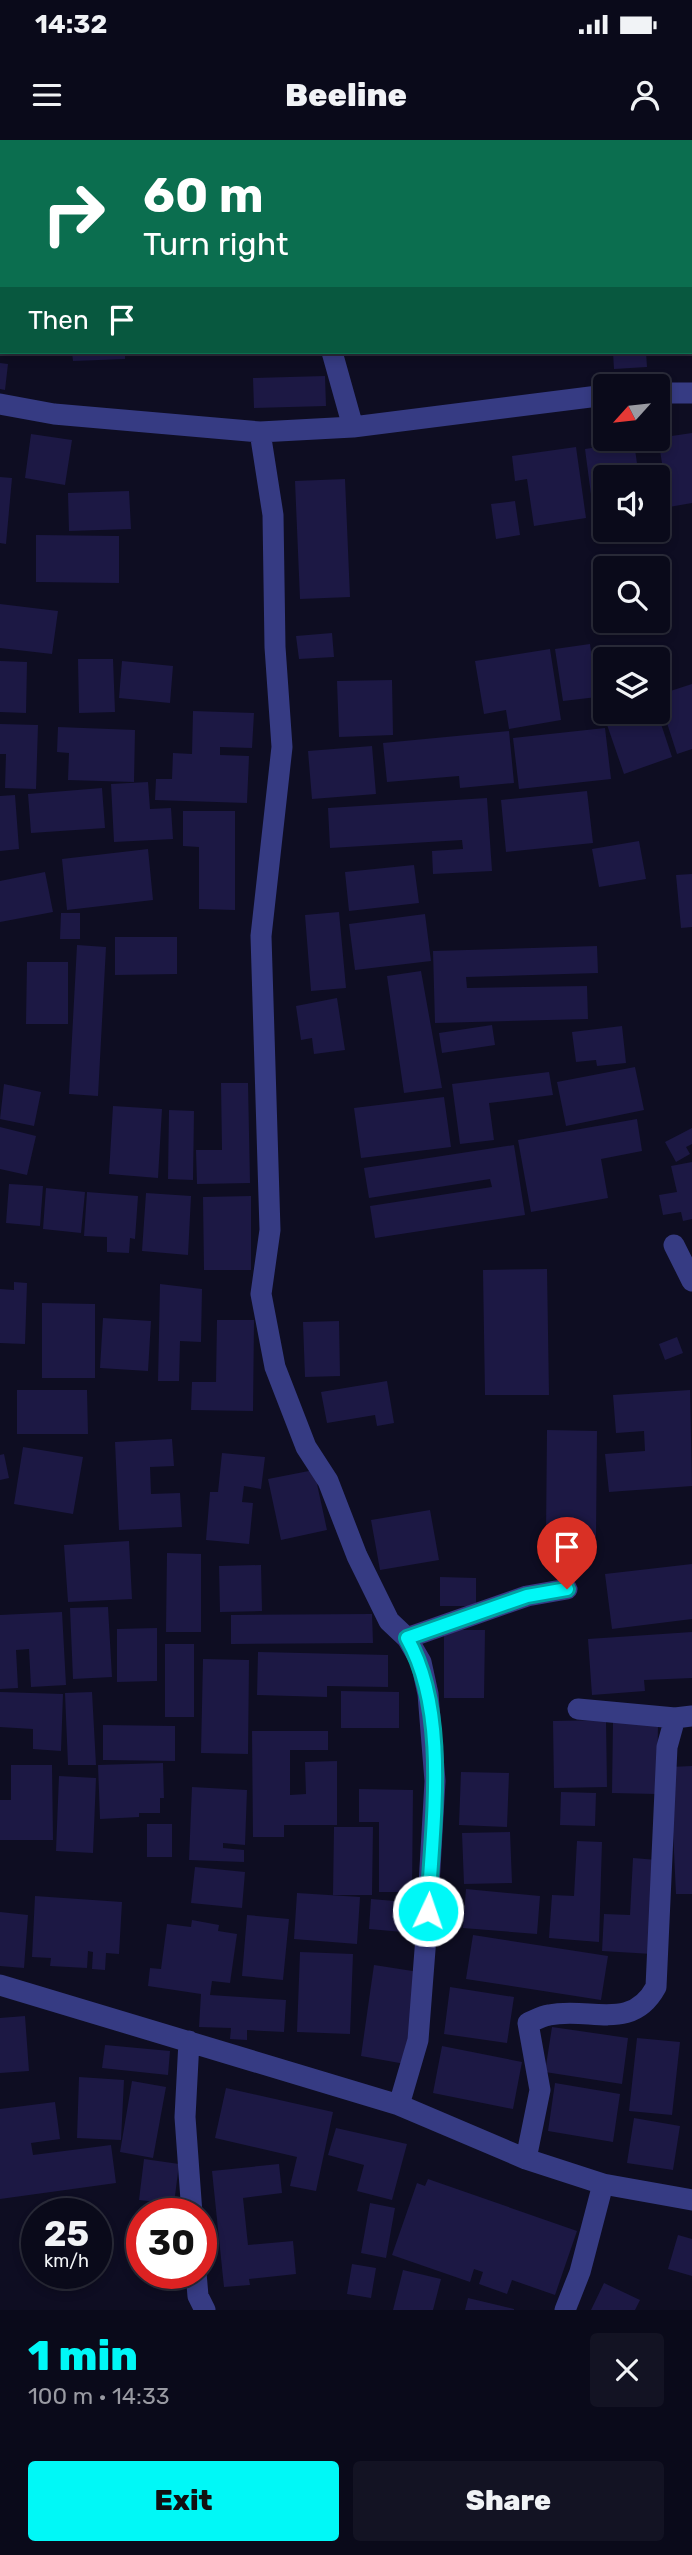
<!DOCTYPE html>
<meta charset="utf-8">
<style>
body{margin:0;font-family:Rubik,sans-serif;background:#131323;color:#f1f3f6;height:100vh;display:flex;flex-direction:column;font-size:26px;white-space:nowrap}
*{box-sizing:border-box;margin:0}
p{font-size:23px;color:#999aa2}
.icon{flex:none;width:38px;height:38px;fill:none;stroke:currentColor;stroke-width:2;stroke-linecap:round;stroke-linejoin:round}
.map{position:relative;height:2170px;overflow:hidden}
.drawer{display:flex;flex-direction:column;background:#0a0a1a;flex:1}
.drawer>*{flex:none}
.guide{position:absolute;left:0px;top:0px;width:693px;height:214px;box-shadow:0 4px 10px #0003,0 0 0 2px #2a2b39;background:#0b6e4f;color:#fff;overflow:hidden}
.needle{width:46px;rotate:243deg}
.tools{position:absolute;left:593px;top:234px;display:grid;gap:14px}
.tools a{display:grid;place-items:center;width:77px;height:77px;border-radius:7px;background:#0a0a1a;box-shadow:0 4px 10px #0003,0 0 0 2px #2a2b39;font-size:35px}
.speed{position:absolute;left:21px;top:2058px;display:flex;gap:14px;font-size:35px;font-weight:700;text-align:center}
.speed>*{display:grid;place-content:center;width:91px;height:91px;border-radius:50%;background:#0a0a1a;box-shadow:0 4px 10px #0003,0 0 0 2px #2a2b39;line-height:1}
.speed small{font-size:18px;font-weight:400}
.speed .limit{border:10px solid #d22;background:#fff;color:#111}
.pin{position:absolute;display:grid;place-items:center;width:60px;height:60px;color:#fff;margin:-72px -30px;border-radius:50% 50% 50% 0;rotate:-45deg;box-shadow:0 0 7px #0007}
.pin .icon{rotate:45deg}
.me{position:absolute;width:77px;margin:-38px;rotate:3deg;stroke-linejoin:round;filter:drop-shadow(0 0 5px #0008)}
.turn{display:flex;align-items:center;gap:24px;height:147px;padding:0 28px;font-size:32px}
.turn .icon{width:91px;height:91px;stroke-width:2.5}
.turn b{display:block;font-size:49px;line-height:60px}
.then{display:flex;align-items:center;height:66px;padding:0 28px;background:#0003;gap:14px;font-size:26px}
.round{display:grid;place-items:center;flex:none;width:74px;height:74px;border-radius:7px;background:#131323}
.overview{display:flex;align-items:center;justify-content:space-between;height:119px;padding:0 28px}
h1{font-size:42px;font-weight:800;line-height:52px;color:#00f8f7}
.button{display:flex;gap:14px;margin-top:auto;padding:14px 28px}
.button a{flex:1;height:80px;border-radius:7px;background:#00f8f7;color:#111;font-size:28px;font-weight:800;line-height:80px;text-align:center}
.button a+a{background:#131323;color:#f1f3f6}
.status{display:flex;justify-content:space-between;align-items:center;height:49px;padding:0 35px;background:#0a0a1a;direction:ltr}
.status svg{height:19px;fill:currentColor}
header{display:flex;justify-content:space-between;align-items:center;height:91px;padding:0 28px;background:#0a0a1a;font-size:32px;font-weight:800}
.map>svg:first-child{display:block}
.building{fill:#1c1844}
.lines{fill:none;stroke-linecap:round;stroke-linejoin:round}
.minor{stroke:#363b83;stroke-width:21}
.route-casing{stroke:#00a1a1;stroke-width:18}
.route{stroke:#00f8f7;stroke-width:12}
</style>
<div class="status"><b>14:32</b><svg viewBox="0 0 49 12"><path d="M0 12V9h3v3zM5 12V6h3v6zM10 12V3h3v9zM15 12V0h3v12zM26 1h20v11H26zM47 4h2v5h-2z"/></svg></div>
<header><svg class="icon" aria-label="menu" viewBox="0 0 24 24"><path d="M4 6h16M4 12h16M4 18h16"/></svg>Beeline<svg class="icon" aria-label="person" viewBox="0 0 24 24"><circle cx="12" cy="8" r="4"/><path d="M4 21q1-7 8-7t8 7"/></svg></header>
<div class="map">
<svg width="692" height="2170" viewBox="0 0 692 2170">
<rect width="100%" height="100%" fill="#0e0d22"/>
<path class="building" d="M72,212H125V219L73,221Z
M613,212H646L647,227L614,229Z
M0,223L8,224L5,250L0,249Z
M325,236L326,266L254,268L253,238Z
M692,293V363L669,367L658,298Z
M31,294L72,300L65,345L25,338Z
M634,302L639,338H606V376L594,377L585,309Z
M576,307L586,378L534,386L527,339L515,341L512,316Z
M0,337L12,338L6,404L0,403Z
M345,339L350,457L300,459L295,341Z
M129,351L131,389L69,391L68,353Z
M515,361L520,395L496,399L491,364Z
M36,395L119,396V443L36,442Z
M0,464L58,471L52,514L0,508Z
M332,493L334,517L299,519L296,496Z
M590,504L597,557L563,561L555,509Z
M550,509L561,580L509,589L506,570L484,574L475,521Z
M78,519H113L115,572L79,573Z
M0,521L27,522L26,573L0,572Z
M122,521L173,526L170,563L119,558Z
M392,540L393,595L339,597L337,541Z
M692,544V609L677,614L658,555Z
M193,571L254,573L252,608L220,607V615L249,616L247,663L155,660L156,639H172L173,613L192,614Z
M657,572L672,617L624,634L603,573Z
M0,584L38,585L36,649L5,648L6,614H0Z
M58,587L135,590L134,642L68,640L69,613L57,612Z
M605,588L611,639L519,649L513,598Z
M509,591L514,643L460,648L459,636L387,642L383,603Z
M372,606L376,654L312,659L308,611Z
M148,642L150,669L171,668L173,699L114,702L111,644Z
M102,648L105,688L31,693L28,654Z
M587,651L593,703L506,712L501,660Z
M15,655L19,709L0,711V656Z
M487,658L492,731L433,734L432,711L463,709L462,700L330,708L328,668Z
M183,671H235V770L199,769V707L183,706Z
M639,701L646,739L599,747L592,709Z
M148,709L153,760L67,770L62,719Z
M414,725L419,763L349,771L345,732Z
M45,732L53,772L0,782V741Z
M692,734V787L681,788L676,735Z
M339,772L346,848L311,851L305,775Z
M61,773H80V799H60Z
M425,774L431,821L355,830L349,784Z
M115,797H177V834L115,835Z
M77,805L106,807L98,956L69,954Z
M597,806L598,833L466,837L467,848L587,846L588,879L435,883L433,811Z
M27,822H68V884H26Z
M421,831L442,948L404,953L387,836Z
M337,858L345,910L314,914L312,898L301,900L296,866Z
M492,885L495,905L442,913L439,893Z
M622,886L626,923L597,926L596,920L576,922L572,892Z
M635,927L644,970L566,986L557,942Z
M549,932L553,955L489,963L494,1000L460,1004L452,944Z
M221,943H248L250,1043L197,1044L196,1010H222Z
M4,944L41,952L34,986L0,979Z
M444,957L451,1007L361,1018L354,968Z
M113,966L162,969L158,1038L109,1034Z
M169,970L194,971L193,1040L168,1039Z
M637,979L642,1011L601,1019L608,1058L531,1072L518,1000Z
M0,987L36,996L27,1035L0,1029Z
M692,988V1004L686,1007L690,1014L676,1022L665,1002Z
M514,1005L525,1075L375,1098L370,1066L492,1047L490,1039L369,1058L364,1028Z
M692,1022V1079L683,1081L681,1072L663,1075L659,1055L677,1052L671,1026Z
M9,1044L43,1046L40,1086L6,1083Z
M46,1048L85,1052L81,1093L43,1089Z
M87,1052L138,1056L135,1099L130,1098L129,1113L107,1112V1097L84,1096Z
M146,1053L191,1056L188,1115L142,1111Z
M251,1056V1130H204L203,1057Z
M547,1129L549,1255H485L483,1130Z
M14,1142L27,1143L25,1204L0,1203V1149L14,1150Z
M160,1144L202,1149L201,1202L180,1201L179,1241H158Z
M42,1163L95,1164V1238H42Z
M103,1178L151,1181L148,1231L100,1228Z
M217,1180H254L253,1271L191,1270L192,1242H216Z
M339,1181L340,1236L305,1237L303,1182Z
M677,1197L683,1213L665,1220L659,1204Z
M387,1241L394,1283L377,1286L375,1275L327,1283L321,1252Z
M17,1250H87L88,1294H17Z
M690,1250L692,1346L609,1352L605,1314L645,1311L644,1291L616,1293L613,1255Z
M547,1290L597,1291L596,1397L546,1396Z
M172,1299L174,1326L150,1327L151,1354L180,1353L182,1387L119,1390L115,1302Z
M23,1307L83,1317L73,1374L14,1364Z
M222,1313L265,1317L261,1349L244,1346L242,1362L253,1363L249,1404L206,1400L210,1352H218Z
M4,1314L9,1338L0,1340V1315Z
M314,1330L327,1390L281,1400L268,1339Z
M430,1370L439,1420L380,1430L371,1380Z
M129,1401L132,1459L68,1462L64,1405Z
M167,1413L201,1414V1492H166Z
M692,1424V1479L612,1489L605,1434Z
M261,1425L262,1471L220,1472L219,1426Z
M440,1437L476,1438V1466H440Z
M108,1467L112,1537L73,1539L70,1468Z
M62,1472L66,1545L31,1547L29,1509L16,1510L18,1548L0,1549V1475Z
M372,1474L373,1503L231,1504V1475Z
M157,1488V1541L117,1542V1489Z
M444,1490H485L484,1558H444Z
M692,1492V1538L644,1540L645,1551L592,1555L588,1499Z
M165,1504H194V1577H165Z
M258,1512L388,1515V1547L327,1546V1557L257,1555Z
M203,1519L249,1520L248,1614L201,1613Z
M341,1551L399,1552V1588H341Z
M0,1552L63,1554L61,1611L33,1609V1589L0,1587Z
M92,1552L96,1625H68L65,1553Z
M606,1580L607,1647L554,1648L553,1581Z
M613,1582L658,1583L657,1654L612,1653Z
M103,1585L175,1586V1621L103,1620Z
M252,1591H328V1610H290V1655L306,1654L305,1622L337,1621V1685H284V1697H253Z
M163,1623L164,1658H160V1673H139V1677L100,1679L98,1625Z
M11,1625H52L53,1700H0V1660H11Z
M692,1626V1754H676L670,1627Z
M461,1632L509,1633L507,1687L459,1685Z
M59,1636L96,1638L93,1713L56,1711Z
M192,1647L247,1650L245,1705L223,1703V1708L244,1710V1722L189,1720Z
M359,1649L413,1650L412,1752H379V1682H359Z
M561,1652L596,1653L595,1686L560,1685Z
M147,1684H172V1717H147Z
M334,1687H373L372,1755H333Z
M510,1692L512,1743L464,1744L462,1693Z
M577,1701L602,1702L599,1802L549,1798L552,1755L574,1756Z
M633,1718L657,1720L652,1814L602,1811L604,1774L630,1775Z
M195,1727L245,1732L242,1768L191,1763Z
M466,1749L540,1756L537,1794L463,1788Z
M297,1753L360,1757L357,1804L294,1799Z
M35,1756L122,1762L119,1814L106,1813L105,1830L92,1829L93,1812L88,1811L87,1828L50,1826L51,1818L32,1817Z
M371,1759L406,1762L403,1792L369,1789Z
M0,1772L28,1775L24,1828L0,1826Z
M247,1775L289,1779L283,1840L242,1836Z
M192,1780L219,1785L218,1791L237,1794L230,1843L212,1841L210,1855L286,1860L284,1892L247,1890V1900L230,1899L231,1888L199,1887L201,1854L148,1846L150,1828L161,1829L167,1784L191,1787Z
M473,1795L608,1816L601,1860L466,1839Z
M300,1812L353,1814L350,1894L297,1892Z
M374,1825L419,1832L405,1924L361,1916Z
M450,1847L514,1857L507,1903L444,1894Z
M25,1876L29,1931L0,1933V1878Z
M552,1887L628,1898L622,1944L545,1932Z
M637,1898L680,1902L672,1975L629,1971Z
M105,1905L170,1911L168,1935L102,1928Z
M442,1906L522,1922L513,1969L433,1953Z
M79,1937L124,1940L121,2000L77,1998Z
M132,1941L166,1947L153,2018L120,2012Z
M555,1943L620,1954L613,2002L548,1991Z
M226,1948L333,1972L316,2051L290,2046L297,2017L215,1998Z
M55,1962L60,1999L31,2003L33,2015L111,2005L116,2043L0,2059V1969Z
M634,1978L680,1986L673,2030L627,2023Z
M336,1988L407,2004L392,2060L357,2051L364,2025L328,2015Z
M144,2019L179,2024L174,2064L139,2060Z
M279,2024L282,2053L243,2058L248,2105L293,2101L296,2134L249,2139L250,2145L224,2147L212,2031Z
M428,2039L577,2091L555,2155L512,2140L507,2154L479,2144L483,2132L474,2129L470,2142L392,2115L417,2043L425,2046Z
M370,2063L395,2068L386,2118L361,2113Z
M678,2095L692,2099V2136L668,2129Z
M352,2124L376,2128L371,2158L347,2154Z
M403,2130L441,2139L433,2170H393Z
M604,2143L640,2160L635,2170H591Z
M468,2158L514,2169V2170H465Z"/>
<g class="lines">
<path class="minor" d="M313,0V2
M332,212L353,287
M658,253H692
M0,264L54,274L260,292L353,287L606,255
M260,292L273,375L275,507L282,607L261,796L270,1090L261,1154L275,1227L306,1307L328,1341L357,1416L389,1481L407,1498L421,1522L428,1554L435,1641L426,1797L418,1900L399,1965
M674,1105L692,1141
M407,1498L527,1456L567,1449
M578,1569L675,1578L692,1576
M0,1845L399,1965L526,2019L603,2044L692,2060
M189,1901L185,1977L192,2074
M526,2019L540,1950L528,1883C535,1880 542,1876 549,1875C589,1866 631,1893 656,1847L667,1607L675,1578
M196,2133L198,2156L205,2170
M565,2170L580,2132L603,2044"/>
</g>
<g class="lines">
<g class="route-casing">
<path id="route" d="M428,1771C432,1686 450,1574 407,1498L527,1456L567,1449"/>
</g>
<use href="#route" class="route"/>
</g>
</svg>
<div class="tools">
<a><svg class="needle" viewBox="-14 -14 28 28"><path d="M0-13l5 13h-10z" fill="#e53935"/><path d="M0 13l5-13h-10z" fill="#999aa2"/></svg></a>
<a><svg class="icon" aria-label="sound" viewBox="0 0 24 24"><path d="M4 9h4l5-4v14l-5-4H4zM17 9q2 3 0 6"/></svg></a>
<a><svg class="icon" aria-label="search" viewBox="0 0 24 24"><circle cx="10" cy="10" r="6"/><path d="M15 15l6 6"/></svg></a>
<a><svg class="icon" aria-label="layers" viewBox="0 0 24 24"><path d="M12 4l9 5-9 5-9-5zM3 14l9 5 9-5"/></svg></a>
</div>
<div class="speed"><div>25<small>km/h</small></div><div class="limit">30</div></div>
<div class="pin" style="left:567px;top:1449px;background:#d93025"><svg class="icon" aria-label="arrive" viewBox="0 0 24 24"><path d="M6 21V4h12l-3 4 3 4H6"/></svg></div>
<svg class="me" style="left:428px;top:1771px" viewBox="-20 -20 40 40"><circle r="17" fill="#00f8f7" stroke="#fff" stroke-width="3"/><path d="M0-11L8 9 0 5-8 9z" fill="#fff"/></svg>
<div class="guide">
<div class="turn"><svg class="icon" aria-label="right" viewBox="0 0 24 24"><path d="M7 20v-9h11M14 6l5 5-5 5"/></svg><div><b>60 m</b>Turn right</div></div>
<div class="then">Then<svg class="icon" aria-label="arrive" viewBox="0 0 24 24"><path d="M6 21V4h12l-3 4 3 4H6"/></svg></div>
</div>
</div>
<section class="drawer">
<div class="overview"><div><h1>1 min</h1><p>100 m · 14:33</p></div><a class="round"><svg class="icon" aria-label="close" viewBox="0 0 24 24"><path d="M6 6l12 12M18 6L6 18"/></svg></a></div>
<div class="button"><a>Exit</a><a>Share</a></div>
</section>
